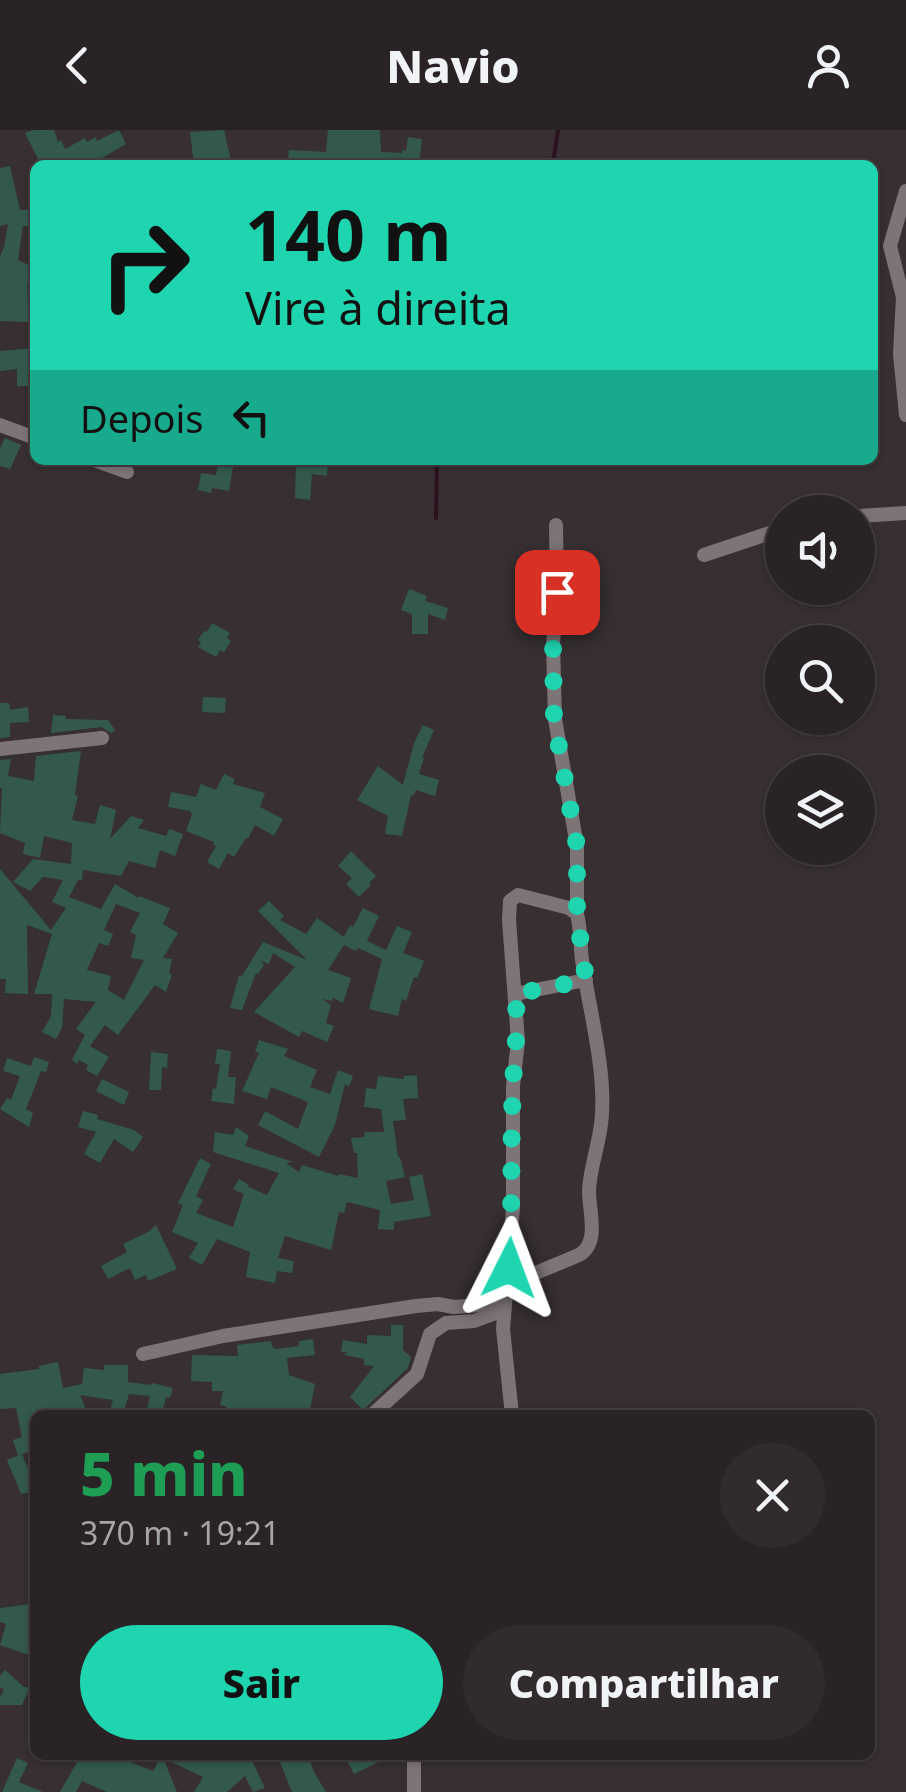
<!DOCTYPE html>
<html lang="pt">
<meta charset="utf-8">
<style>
body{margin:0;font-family:"Noto Sans",sans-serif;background:#312b2e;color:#f1f3f6;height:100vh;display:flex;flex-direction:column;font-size:38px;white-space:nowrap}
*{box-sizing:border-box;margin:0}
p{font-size:32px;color:#a5a4a7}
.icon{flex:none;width:55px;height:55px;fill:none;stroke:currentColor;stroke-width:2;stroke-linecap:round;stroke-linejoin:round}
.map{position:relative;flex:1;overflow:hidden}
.panel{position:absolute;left:30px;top:1280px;width:845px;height:350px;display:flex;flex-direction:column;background:#292326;border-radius:15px;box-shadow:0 2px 8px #0004,0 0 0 2px #454043}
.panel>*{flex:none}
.top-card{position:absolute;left:30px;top:30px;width:848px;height:305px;border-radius:15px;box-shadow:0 2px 8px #0004,0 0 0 2px #454043;background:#1fd5b0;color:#111;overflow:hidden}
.buttons{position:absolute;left:765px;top:365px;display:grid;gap:20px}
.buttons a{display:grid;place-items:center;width:110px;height:110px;border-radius:50%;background:#292326;box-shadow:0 2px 8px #0004,0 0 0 2px #454043;font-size:50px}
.pin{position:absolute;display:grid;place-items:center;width:85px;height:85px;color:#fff;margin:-42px;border-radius:20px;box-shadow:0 5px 15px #0006}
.me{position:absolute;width:110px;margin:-55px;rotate:3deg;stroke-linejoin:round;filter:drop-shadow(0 0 8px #0008)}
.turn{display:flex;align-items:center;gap:35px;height:210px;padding:0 50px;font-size:45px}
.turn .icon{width:130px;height:130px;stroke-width:2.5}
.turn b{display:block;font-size:70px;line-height:85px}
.then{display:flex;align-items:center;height:95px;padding:0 50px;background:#0003;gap:20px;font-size:38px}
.round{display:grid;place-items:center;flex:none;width:105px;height:105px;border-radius:52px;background:#312b2e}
.headline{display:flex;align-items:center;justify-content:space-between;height:170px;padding:0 50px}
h1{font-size:60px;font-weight:800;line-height:75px;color:#1e9e55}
.action{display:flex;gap:20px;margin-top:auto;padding:20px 50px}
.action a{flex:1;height:115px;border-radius:60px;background:#1fd5b0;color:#111;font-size:40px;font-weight:800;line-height:115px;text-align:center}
.action a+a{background:#312b2e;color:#f1f3f6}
header{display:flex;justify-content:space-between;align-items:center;height:130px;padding:0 50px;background:#292326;font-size:45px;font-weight:800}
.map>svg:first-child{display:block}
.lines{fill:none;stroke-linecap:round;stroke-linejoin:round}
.stream{stroke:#2c111f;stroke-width:4}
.building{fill:#33594e;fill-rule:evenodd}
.minor{stroke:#7d7478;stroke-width:14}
.route{stroke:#1fd5b0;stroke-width:18;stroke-dasharray:0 32.4}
</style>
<header><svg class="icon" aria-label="back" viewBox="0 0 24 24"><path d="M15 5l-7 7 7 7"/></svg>Navio<svg class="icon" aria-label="person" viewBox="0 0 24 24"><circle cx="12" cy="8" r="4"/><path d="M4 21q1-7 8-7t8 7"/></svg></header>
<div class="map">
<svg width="906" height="1662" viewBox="0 0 906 1662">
<rect width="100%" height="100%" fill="#372f32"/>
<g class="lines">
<path class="stream" d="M549,35L554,27L558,0
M436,388L437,330"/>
</g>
<path class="building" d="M33,0H54L58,12L61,10L65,19L85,8L87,12L96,7L97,11L119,0L126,14L90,35H35L38,29L25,3Z
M224,0L232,35H194L190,2Z
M328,0H380L381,22L402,23V20L406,21L408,7L422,9L419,35H381V33L340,35L288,30L289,20L326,22Z
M10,36L20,80L35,79V96H23L18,130L35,138V157L27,153L29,192L0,191V126L4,117L8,94L0,96V38Z
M35,218V231H28V256H17V239L0,241V221Z
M5,308L21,315L10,339L0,336V318Z
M218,330H234L229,361L212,358L211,363L198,360L201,343L216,345Z
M296,330L328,333L327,346L312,344L310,370L295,368Z
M409,459L427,466L425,471L448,478L445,490L428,484V504H412V484L401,480Z
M212,493L230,503L227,508L231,511L224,522L220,520L216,527L198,517L201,512L198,510L204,501L207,502Z
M203,567L226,568L225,583L202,582Z
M0,573H9L10,580L28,577L29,592L10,593V607L0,608Z
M53,585L66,586L65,589L108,590L115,600L111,603L101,597L51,603Z
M423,595L434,600L422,628H424L419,644L439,650L435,666L416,660L413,666L411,665L402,706L385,704L388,686L357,670L378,636L403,655L414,613Z
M81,621L75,665L78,666L72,690L95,694L100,675L116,680L110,709L131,686L144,690L138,698L166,706L169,699L183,704L175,726L160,720L155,738L129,731L121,746L83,740L82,750H78L69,767L101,779L115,754L139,768V766L170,778L163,794L178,803L163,828L172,829L169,843L172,845L166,862L155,855L118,905L105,895L90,916L109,927L97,946L86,940L88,935L79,930L77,934L72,930L85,905L76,899L96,872L64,869L62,898L56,909L42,902L51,886L52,864H34L52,804L27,795L28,864L5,863L6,849H0V739L51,800L66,778L52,772L63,750L43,747L30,761L13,752L33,729L71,734L72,713L44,706L40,728L23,724L25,713L0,703L2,658H0V630L11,629L8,646L34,651L36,626ZM116,774L140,783L130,802L136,805L131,828L144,830L124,870L108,860L111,846L87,840L99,813L108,816L113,804L104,800Z
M224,644L235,649L233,654L265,663L260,677L283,689L274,706L255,695L248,709L246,708L234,727L228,723L219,739L207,732L216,716L213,714L214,712L186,701L192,684L190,681L168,677L171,662L196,667L201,654L216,660Z
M351,721L376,746L369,753L371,755L359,767L346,754L352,748L338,736Z
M269,771L284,786L280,790L306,804L317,788L344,807L350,795L353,797L363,778L379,786L367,811L386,820L397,796L412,802L403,823L424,831L417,848L414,847L406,871L402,869L398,886L369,879L382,829L358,818L356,821L344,815L328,840L351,848L343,873L333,868L332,871L322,869L331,875L326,893L334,896L327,912L302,901L299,907L254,882L295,837L273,823L269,834L261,831L264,835L258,844L256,843L242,880L230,878L239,845L242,846L263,812L307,830L258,781Z
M259,910L288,919L284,926L317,940L310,957L330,964L338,940L353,946L349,956L345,954L335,995L319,1027L258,995L265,981L298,999L308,972L271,957L267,969L242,961L259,923L255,922Z
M217,919L231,921L228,947H236L234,974L211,971L213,958L216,959L220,934H215Z
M151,922L168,924L167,938L162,937L161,960H149Z
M34,927L49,932L46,942L41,941L26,979L33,983L29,997L0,979L7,968L11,970L20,946L3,941L7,928L31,936Z
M417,945L418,968L403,969L406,990L393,991L398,1027H400L405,1047L386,1051L391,1074L414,1070L409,1047L422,1044L431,1086L394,1092V1100L378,1099L380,1080L347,1072L344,1083L339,1082L331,1120L285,1106L278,1128L294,1131L292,1143L277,1141L275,1153L246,1147L250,1122L217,1109L202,1135L189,1128L198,1113L172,1102L183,1075L178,1073L200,1028L211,1034L196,1066L203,1070L196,1083L233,1097L244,1064L233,1059L239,1049L249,1055L248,1057L267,1065L279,1043L213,1022L215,1002L233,1005L236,997L249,1006L245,1016L293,1032L286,1033L299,1042L302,1035L338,1046L339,1044L358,1048L357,1023H354L351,1008L364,1007L365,1002H384L381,979L364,977L366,958L376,959L378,946L404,949V946Z
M102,949L129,962L124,975L96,961Z
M83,981L98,985L97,989L134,1000L143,1007L133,1022L114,1009L100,1033L84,1024L96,1002L78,997Z
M156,1095L177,1139L148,1151L146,1145L135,1150L130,1138L108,1149L101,1136L127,1122L123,1114L148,1102Z
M391,1195H403V1220L411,1227L408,1238L363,1280L350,1267L374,1236L364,1235V1229L344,1225L347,1222H341L343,1210L367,1214V1205L391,1206Z
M313,1209L315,1225L287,1228L289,1245L315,1254L309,1285H223L227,1277L220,1275L223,1261H212V1252L191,1251L192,1225L238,1226L237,1215L271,1211L272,1217L276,1219L299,1216V1211Z
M58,1232L63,1258L82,1254L84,1238L104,1240V1235H128V1252L151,1255L152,1253L173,1258L170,1268L166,1267L162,1283L147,1280L150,1266L129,1264L123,1285L110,1281L113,1270L80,1265L88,1285H35V1319L18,1326L13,1310L22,1307L16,1278L0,1279V1244L39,1239V1236Z
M22,1324L32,1349L35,1348V1361L21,1364L7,1330Z
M31,1474L29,1514L32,1515L29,1525L0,1515L6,1494L0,1492V1478Z
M5,1540L24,1557H30L22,1575H0V1567L4,1560L0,1557V1546Z
M81,1625H123L131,1629L130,1632L153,1641L161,1627L156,1625H249L265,1658L253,1662L245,1646L227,1662H194L203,1647L163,1628L177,1662H107L82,1651L76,1662H60Z
M277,1625H291L295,1631L308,1625L314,1642L326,1662H292Z
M344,1625H393L354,1644Z
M17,1628L28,1633L19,1652L43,1662H2Z"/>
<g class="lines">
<path class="minor" d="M906,61L890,116L903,167L900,224L906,285
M0,295L35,308
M94,330L127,342
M858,386L906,383
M556,395L557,462L553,514L555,589L577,716V784
M704,425L782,399
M0,619L102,608
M515,864L586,850
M507,1155L579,1125C600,1113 589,1082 589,1061C590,1035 601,1010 602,984C605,936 589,878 582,830C580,815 581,799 577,784L569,778L518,765L510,771L509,790L518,911L513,956V1078L503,1199L512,1285
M143,1224L223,1206L416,1176L438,1174L454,1177L504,1173
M372,1285L417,1244L430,1204L446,1193L474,1191L504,1180
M414,1625V1662"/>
</g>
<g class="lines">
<path class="route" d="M509,1138C513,1078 510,1018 513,957C514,925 519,896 515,864L586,850L577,784V716L554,589L553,514L557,462"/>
</g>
</svg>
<div class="buttons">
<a><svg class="icon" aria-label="sound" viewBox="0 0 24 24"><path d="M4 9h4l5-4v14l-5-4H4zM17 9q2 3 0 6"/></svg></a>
<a><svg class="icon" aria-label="search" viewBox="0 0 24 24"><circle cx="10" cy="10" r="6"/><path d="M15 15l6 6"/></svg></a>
<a><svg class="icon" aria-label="layers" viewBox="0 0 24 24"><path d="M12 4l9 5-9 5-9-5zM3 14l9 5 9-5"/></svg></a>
</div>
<div class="pin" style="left:557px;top:462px;background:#d93025"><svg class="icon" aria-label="arrive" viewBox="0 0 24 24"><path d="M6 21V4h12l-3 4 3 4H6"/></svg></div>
<svg class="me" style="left:509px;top:1138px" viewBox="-20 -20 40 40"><path d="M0-17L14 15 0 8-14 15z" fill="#1fd5b0" stroke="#fff" stroke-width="4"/></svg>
<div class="top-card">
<div class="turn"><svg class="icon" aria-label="right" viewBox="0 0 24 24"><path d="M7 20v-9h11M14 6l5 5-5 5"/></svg><div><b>140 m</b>Vire à direita</div></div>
<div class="then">Depois<svg class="icon" aria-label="left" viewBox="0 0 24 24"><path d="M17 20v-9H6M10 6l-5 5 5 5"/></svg></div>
</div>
<section class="panel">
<div class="headline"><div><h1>5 min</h1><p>370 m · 19:21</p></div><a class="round"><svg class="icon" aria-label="close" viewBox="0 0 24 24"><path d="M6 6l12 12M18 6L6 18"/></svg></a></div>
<div class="action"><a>Sair</a><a>Compartilhar</a></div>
</section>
</div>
